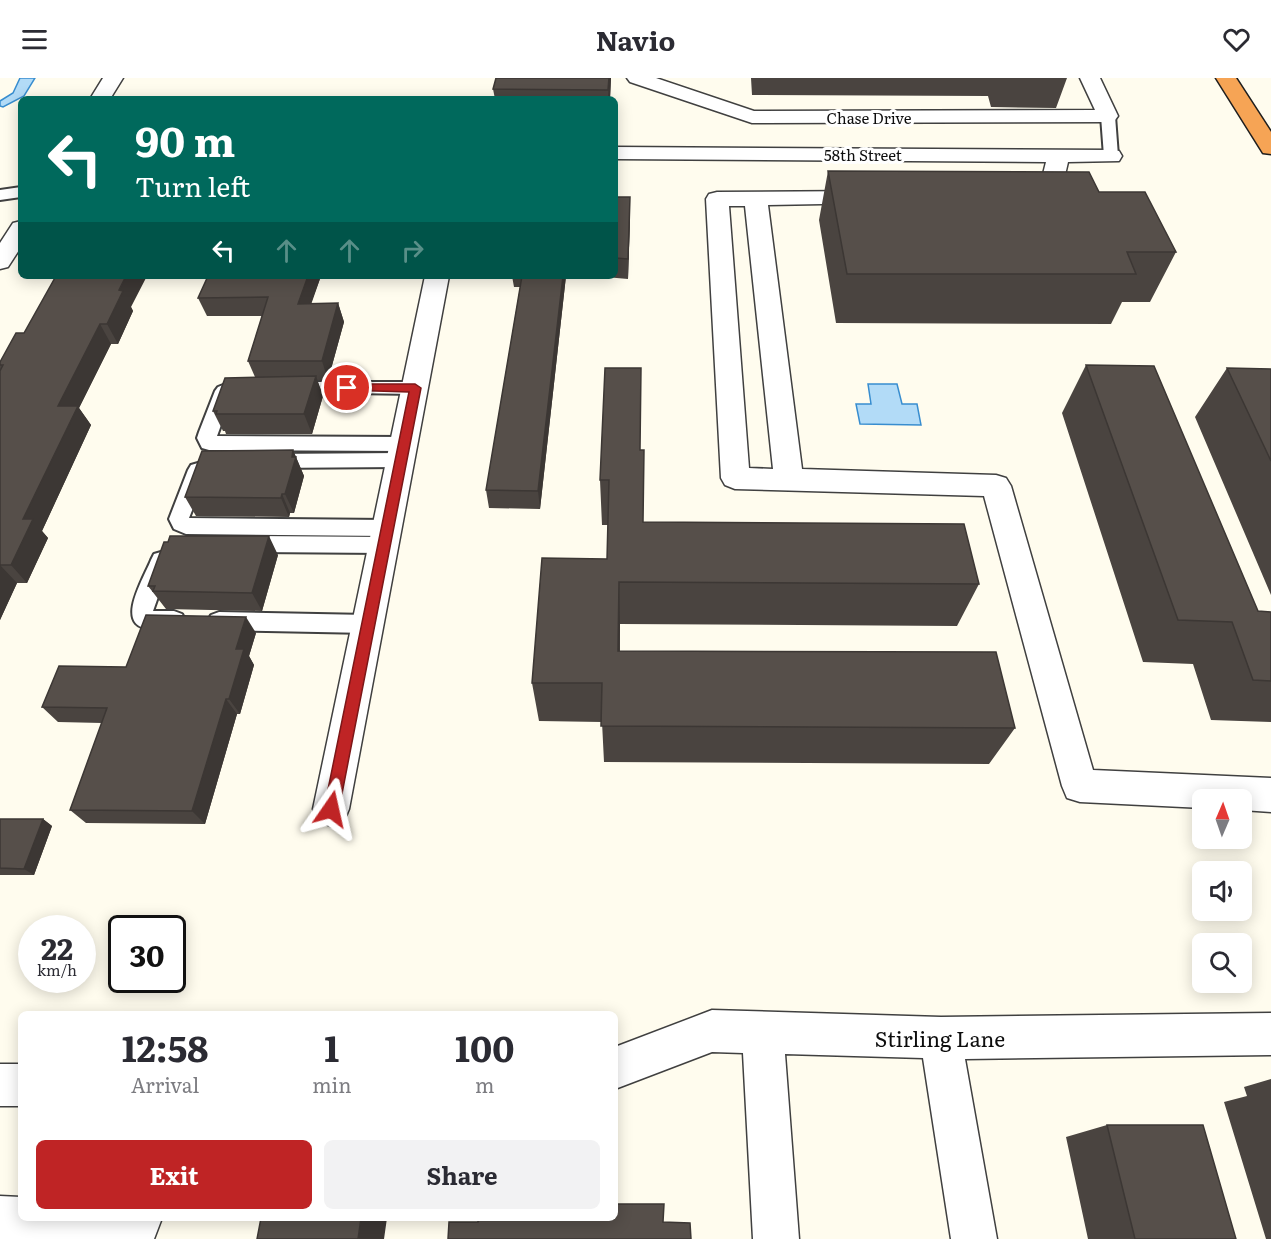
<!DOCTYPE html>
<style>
body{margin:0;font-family:Literata,serif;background:#f2f2f3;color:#2b2b33;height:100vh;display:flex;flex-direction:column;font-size:22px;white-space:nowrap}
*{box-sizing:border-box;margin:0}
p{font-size:20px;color:#7c7c81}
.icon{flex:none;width:33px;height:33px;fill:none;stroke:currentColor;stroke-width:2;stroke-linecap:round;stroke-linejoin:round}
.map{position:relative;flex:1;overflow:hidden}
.side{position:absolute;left:18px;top:933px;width:600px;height:210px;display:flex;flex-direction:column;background:#fff;border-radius:9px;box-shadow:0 3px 15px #0003}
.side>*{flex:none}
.banner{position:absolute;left:18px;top:18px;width:600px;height:183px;border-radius:9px;box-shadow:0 3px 15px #0003;background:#00695c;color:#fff;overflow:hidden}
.needle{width:39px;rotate:2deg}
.buttons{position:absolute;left:1192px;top:711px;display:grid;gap:12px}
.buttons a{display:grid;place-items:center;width:60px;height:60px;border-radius:9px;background:#fff;box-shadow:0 3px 15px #0003;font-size:30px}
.speed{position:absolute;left:18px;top:837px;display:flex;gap:12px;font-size:30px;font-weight:700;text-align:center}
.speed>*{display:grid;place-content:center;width:78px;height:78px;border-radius:50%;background:#fff;box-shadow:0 3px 15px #0003;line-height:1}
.speed small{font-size:15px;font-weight:400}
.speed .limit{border:3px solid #111;border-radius:9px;background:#fff;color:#111}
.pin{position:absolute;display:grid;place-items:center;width:51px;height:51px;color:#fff;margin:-26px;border:3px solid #fff;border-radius:50%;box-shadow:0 2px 6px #0007}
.me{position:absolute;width:66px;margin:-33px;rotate:11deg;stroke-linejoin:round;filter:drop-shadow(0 0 4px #0008)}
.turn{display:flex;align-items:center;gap:21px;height:126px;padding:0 18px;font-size:27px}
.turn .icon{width:78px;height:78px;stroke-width:2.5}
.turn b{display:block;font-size:42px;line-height:51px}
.lanes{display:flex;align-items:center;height:57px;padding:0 18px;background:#0003;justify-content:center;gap:30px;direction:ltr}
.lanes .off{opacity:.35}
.eta{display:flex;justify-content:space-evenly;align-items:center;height:102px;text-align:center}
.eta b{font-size:36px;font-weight:700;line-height:42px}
.cta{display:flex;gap:12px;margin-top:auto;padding:12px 18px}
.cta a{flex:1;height:69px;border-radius:9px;background:#bf2425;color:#fff;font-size:24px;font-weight:700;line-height:69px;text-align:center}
.cta a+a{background:#f2f2f3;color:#2b2b33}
header{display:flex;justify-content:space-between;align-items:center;height:78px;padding:0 18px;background:#fff;font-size:27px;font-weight:700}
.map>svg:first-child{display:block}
.water{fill:#b2dbf7;stroke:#388dcf;stroke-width:1.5}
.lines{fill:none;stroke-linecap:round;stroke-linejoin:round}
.service-casing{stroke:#404040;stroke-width:4}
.minor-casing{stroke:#404040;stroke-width:3}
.motorway-casing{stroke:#1e1e1e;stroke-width:3}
.service{fill:#fff;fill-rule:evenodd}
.minor{fill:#fff;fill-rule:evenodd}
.motorway{fill:#f6a455;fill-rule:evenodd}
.wall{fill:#4a4440}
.shaded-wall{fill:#3c3734}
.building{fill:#564f4a;stroke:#3c3734;stroke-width:1.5}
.route{fill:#bf2425;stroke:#7c1718;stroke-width:1.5}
.labels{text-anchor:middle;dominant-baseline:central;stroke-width:6;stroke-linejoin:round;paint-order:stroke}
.far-street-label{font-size:15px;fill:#0d0d0d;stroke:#fff}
.near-street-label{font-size:21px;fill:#0d0d0d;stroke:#fff}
</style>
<header><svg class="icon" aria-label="menu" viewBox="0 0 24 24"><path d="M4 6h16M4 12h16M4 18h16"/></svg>Navio<svg class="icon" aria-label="heart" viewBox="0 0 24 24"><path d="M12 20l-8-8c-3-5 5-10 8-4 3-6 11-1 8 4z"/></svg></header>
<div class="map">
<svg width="1271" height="1161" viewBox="0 0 1271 1161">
<rect width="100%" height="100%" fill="#fffcee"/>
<path class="water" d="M20,0H35L24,18L3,29L0,28V23L13,15Z
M868,306H897L902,326H917L921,347L860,346L856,326H871Z"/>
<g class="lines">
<g class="service-casing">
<path id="service" d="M1108,34L1115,38L1118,78L1111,82L1104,78L1101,38Z
M21,109V119L0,122V112Z
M291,304H415L421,306L424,310L421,314L415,316L285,314L282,310L285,306Z
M228,305L234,307L237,311L232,317L217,358L404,359L411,361L414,366L411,371L404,373L209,372L202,370L197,360L199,354L215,313L218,309Z
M401,375L408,377L411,382L408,387L401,389L267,390L260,388L257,383L260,378L267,376Z
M198,385L205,387L208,392L189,440L387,442L394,444L397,450L394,456L387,458L186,456L174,451L169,441L188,392L191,387Z
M244,458L384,459L391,461L394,467L391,473L384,475L244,474L237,472L234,466L237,460Z
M161,474L168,476L171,482L153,533H174L182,536L185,542L182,548C172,552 163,551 153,551C112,551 143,502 151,482L154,476Z
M219,534L368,537L376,540L379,546L376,552L368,555L219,552L211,549L208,543L211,537Z"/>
</g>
<g class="minor-casing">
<path id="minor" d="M103,0H123L110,21H90Z
M627,0H656L754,33L1095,32L1080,0H1100L1118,38L1115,42L1108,44L752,45L630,4Z
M615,69L1111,72L1119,73L1122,78L1119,83L1068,84L1060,119L1057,124L1049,126L1020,124L1017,119L1020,114L1039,112L1046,84L615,81Z
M869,113L877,115L880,120L877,125L768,127L802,391L996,397L1006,400L1011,408L1093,692L1271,700V734L1242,732V722H1203V730L1080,724L1067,720L1062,708L984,418L735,411L725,407L721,400L706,121L709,116L717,114ZM729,128H745L773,391L749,390Z
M21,143V169L8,189L0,191V165L13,145Z
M425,198H449L349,731L344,743L331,748L318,743L313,731Z
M712,932L941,939L1271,935V977L965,981L997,1161H951L923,980L785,976L799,1161H753L743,975L712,974L615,1011V969Z
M0,986H21V1028H0Z
M0,1118L21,1119V1140H162L154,1161H0Z"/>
</g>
<g class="motorway-casing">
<path id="motorway" d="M1216,0H1236L1271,54V76L1263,75Z"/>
</g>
<use href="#service" class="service"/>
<use href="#minor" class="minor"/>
<use href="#motorway" class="motorway"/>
</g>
<path class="wall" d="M496,0H611L610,21H495L493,11Z
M751,0H1067L1056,30L991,29L988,18L752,17Z
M828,93L1099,114L1176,174L1150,224H1122L1111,246L836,245L819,142Z
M615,119L630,139L628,201L594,198H615Z
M208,198H321L311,225H338L344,244L328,302H317L323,318L312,356H226L225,353H223L213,333L255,299L248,283L262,238H207L198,220Z
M512,198H566L540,431L489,430L486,412L520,209H514Z
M131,229L133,233L118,266H111L79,330L91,347L42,453L48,460L27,505H17L0,542V284L24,255Z
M1086,287L1258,533L1271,534V644L1211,642L1193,586L1143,584L1062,335Z
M1227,290L1271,291V517L1195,339Z
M293,372L304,398L294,435H290L289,439L196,438L185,419Z
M640,372L643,444L979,506L957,548L620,546V573L1015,650L989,686L604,684L602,644L539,643L532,605L607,481L608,447H602L600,402Z
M278,477L262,533L166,531L148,508Z
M256,555L249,578L254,587L240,636H237L205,746L86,745L70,732L102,645L58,644L42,629L126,589Z
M0,741H43L52,748L34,797H0Z
M1271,1001V1161H1266L1224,1024L1247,1018L1244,1009Z
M1107,1047L1236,1161H1088L1066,1059Z"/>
<path class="shaded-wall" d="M609,0H611L610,21H608Z
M630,119V139L628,201V181Z
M126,198H147L131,229L133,233L118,266L107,246L119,212Z
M308,198H321L305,244L298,226Z
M563,198H566L540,431L538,413Z
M338,225L344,244L328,302L322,283Z
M100,246L111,266L79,330L91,347L42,453L48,460L27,505L11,487L23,441L58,328Z
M316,298L323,318L312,356L304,336Z
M293,372L304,398L294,435L285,416Z
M282,416L290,435L289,439L281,420Z
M269,458L278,477L262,533L252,515Z
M0,487L17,505L0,542Z
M619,504L620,546L619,612L618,573Z
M246,539L256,555L249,578L254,587L240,636L229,621L236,571Z
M226,621L237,636L205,746L192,733Z
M43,741L52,748L34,797L24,791Z
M361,1140H387L384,1161H358Z"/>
<path class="building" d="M496,0H609L608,12L493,11Z
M828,93L1089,94L1099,114H1145L1176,174H1127L1136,196H847Z
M615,119H630L628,181L615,180Z
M56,198H126L119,212L123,213L107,246H100L58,328H78L23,441H33L11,487H0V488V293L3,287H0V284L16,255H24Z
M208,198H308L298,226L338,225L322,283H248L268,219L198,220Z
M522,198H563L538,413L486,412Z
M1086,287L1154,288L1258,533L1271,534V603L1253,602L1232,544L1178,542Z
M605,290H641L640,372H644L643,444L964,446L979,506L619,504L618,573L996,574L1015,650L601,648L602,605H532L542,480L607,481L609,402H600Z
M1227,290L1271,291V383Z
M316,298L304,336H216L217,333H213L225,300Z
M293,372L292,379H296L285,416H282L281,420L185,419L202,373Z
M170,458H269L252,515L153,513L155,508H148L164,464H168Z
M146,537L246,539L236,571H244L229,621H226L192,733L70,732L107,630L42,629L59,588L126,589Z
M0,741H43L24,791L0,790Z
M1107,1047H1203L1236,1161H1135Z
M615,1126H664L663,1144L690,1145L691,1161H448L449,1144H478V1140H615Z
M261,1140H361L358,1161H257Z"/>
<path class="route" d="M347,306H415L421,310L339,731L337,736L331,738L326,736L324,731L409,314L343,312L341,310Z"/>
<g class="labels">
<g class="far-street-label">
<text x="869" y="39">Chase Drive</text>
<text x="863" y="76">58th Street</text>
</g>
<g class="near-street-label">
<text x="940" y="959">Stirling Lane</text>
</g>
</g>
</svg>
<div class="buttons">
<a><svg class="needle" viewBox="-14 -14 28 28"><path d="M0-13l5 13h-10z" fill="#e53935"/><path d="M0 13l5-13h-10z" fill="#7c7c81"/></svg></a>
<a><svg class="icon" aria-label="sound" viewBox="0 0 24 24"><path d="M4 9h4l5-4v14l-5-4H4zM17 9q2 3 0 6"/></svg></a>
<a><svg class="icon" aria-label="search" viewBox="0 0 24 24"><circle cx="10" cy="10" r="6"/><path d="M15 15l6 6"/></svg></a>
</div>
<div class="speed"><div>22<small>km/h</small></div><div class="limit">30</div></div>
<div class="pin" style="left:347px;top:310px;background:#d93025"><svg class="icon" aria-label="arrive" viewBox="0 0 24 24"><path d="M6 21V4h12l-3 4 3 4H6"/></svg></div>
<svg class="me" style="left:331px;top:731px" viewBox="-20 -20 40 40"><path d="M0-17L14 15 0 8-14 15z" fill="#bf2425" stroke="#fff" stroke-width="4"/></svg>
<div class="banner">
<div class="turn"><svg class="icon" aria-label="left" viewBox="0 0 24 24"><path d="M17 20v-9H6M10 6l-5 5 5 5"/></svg><div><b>90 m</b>Turn left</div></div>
<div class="lanes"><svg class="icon" aria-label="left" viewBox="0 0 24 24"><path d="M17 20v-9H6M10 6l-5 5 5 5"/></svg><svg class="icon off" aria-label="ahead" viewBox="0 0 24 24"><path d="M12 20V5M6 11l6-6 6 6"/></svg><svg class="icon off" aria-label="ahead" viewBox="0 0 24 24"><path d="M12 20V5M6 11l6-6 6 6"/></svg><svg class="icon off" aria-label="right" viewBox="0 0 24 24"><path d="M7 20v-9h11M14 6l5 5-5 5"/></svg></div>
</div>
<section class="side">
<div class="eta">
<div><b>12:58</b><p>Arrival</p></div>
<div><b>1</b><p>min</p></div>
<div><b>100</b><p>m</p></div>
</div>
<div class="cta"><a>Exit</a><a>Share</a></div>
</section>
</div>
